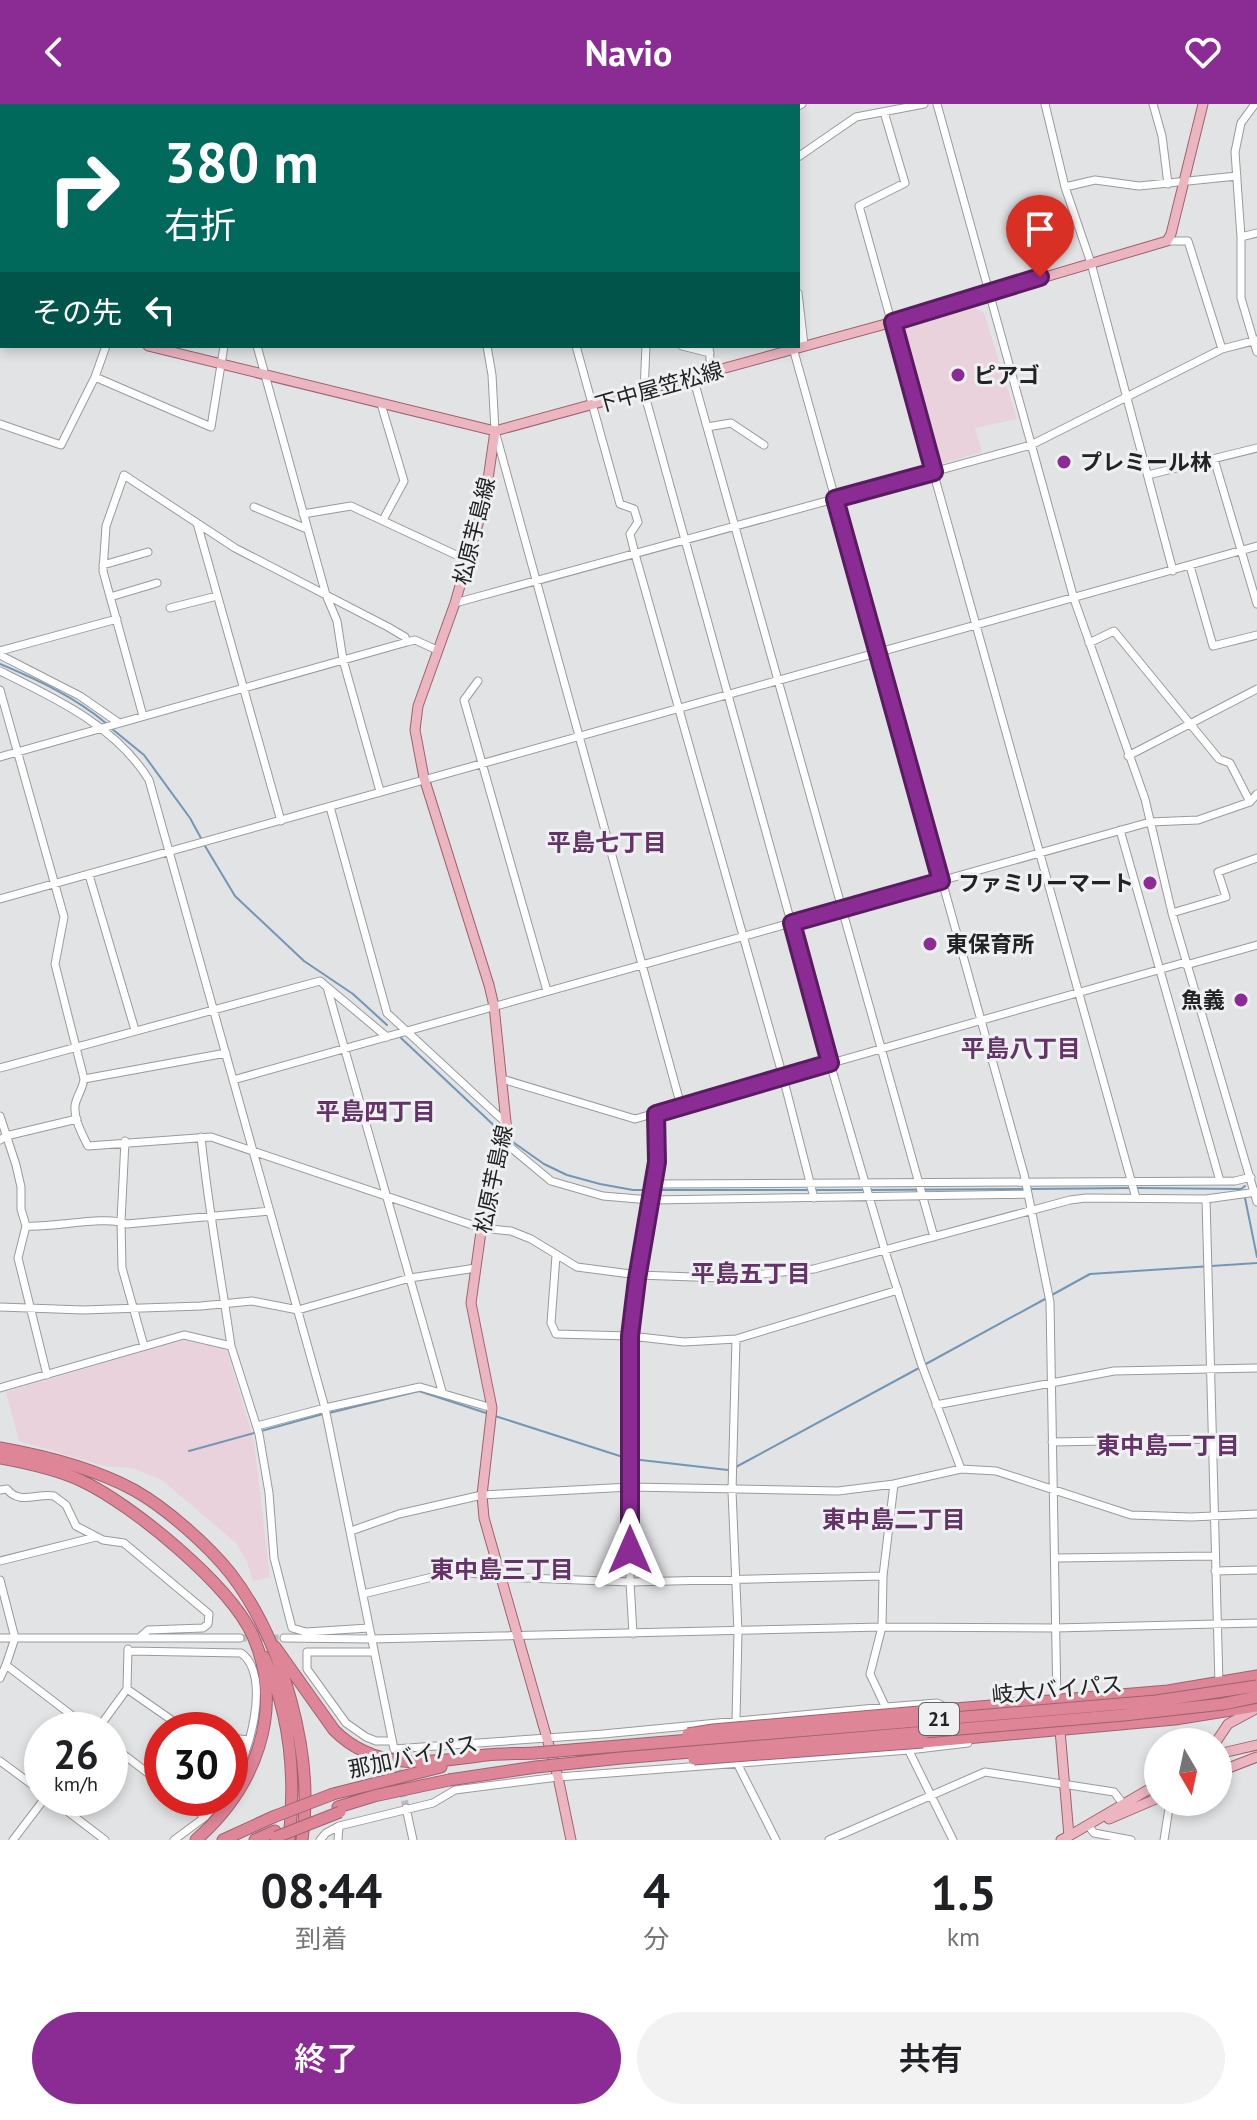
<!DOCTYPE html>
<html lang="ja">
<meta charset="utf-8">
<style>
body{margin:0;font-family:"PT Sans","Noto Sans JP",sans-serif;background:#f2f2f2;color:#202124;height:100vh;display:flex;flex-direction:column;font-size:30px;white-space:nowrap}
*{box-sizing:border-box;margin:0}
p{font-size:26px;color:#757577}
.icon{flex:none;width:44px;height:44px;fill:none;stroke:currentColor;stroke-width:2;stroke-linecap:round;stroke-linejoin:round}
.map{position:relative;height:1736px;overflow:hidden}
.side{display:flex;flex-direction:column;background:#fff;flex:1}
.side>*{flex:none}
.top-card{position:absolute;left:0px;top:0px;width:800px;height:244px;box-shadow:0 4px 12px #0003;background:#00695c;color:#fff;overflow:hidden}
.needle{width:52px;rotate:171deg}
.fabs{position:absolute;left:1144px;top:1624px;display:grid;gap:16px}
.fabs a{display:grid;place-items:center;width:88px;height:88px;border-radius:50%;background:#fff;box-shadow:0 4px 12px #0003;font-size:40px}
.speed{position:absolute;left:24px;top:1608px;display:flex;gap:16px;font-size:40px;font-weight:700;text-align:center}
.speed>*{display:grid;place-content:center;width:104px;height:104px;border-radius:50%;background:#fff;box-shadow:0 4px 12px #0003;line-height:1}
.speed small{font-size:20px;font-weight:400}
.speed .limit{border:12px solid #d22;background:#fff;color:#111}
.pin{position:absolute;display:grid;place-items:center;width:68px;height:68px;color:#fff;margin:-82px -34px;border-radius:50% 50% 50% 0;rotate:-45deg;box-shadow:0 0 8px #0007}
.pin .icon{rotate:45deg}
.me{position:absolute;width:88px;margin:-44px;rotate:0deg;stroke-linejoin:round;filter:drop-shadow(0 0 6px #0008)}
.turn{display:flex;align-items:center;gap:28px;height:168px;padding:0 32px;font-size:36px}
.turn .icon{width:104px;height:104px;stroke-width:2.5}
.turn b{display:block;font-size:56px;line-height:68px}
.then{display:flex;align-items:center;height:76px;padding:0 32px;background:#0003;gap:16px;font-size:30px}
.eta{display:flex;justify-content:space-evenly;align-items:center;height:136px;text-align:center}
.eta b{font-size:48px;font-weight:600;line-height:56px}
.action{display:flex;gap:16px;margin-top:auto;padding:16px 32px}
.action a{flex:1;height:92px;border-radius:48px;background:#8b2b94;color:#fff;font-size:32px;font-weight:600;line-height:92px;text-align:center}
.action a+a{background:#f2f2f2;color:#202124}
header{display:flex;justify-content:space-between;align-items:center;height:104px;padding:0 32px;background:#8b2b94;color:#fff;font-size:36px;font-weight:600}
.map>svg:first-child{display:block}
.commercial{fill:#ead2dc}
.green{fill:#bdc081}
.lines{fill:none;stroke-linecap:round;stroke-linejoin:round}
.stream{stroke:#7296b6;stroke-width:2}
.minor-tunnel{stroke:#bbbdbe;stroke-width:7;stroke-dasharray:7 3.5;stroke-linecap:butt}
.minor-casing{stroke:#999a9c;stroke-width:9}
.major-casing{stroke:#9d636f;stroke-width:11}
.highway-casing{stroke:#9d636f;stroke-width:13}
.minor{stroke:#fff;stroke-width:7}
.major{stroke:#ecb6c1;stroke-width:9}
.highway{stroke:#df8598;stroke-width:11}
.highway-bridge-casing{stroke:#9d636f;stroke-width:13;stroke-linecap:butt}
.highway-bridge{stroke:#df8598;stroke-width:11}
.route-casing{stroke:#5a1c60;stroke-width:20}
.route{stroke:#8b2b94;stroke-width:14}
.poi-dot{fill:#8b2b94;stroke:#eef0f2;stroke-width:3}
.labels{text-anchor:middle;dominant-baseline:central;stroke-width:6;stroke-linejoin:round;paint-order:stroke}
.shield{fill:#eef0f2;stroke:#606062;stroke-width:2}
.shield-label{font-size:20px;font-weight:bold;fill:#232324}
.poi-label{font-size:22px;font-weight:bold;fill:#232324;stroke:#eef0f2;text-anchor:start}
.street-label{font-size:22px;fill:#232324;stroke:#eef0f2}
.neighbourhood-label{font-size:24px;font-weight:bold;fill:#643468;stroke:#eef0f2}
</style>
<header><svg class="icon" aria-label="back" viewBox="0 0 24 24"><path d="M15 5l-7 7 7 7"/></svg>Navio<svg class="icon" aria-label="heart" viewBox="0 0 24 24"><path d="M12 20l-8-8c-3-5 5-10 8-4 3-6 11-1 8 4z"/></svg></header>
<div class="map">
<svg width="1257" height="1736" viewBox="0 0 1257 1736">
<rect width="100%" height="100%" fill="#e1e3e5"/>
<path class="commercial" d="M971,202L984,209L1017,315L975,324L982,348L937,361L934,359L897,224L899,221Z
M183,1236L227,1246L254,1337L270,1473L253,1477L247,1458L236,1439L162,1376L132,1364L104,1362L19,1337L6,1288Z"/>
<path class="green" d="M0,0H769L2,2V125Z"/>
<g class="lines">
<path class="stream" d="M0,560C38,576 75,593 107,620
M111,624L144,651L190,714L202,736
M205,742L235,792L304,857L353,890L387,921
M401,934L502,1029
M510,1036L544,1060L567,1071L600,1080L633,1086H807
M1138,1084L1241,1085L1245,1082
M1030,1085L1131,1084
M814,1086H863
M870,1086L1023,1085
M1245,1094L1257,1153
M1050,1192L1090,1170L1257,1159
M924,1261L1045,1195
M329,1309L419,1287L489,1310
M495,1312L626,1354
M189,1347L323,1310
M632,1355L728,1366
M734,1364L919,1264"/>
<path class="minor-tunnel" d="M240,1534H284
M394,1645L406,1704"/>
<g class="minor-casing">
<path id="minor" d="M937,0L1074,495L1145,695L1172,809L1257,1098
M1045,0L1065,83L1091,159L1173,467
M1153,0L1162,32L1168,80
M1255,0L1241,19L1235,48L1241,133V194L1257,248
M798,2L802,0
M884,8L905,79L859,102L1136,1094
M798,53L856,13L924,0
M1065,83L1095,76L1139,82L1237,72
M1241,133L1257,129
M1167,137H1188L1222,245
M0,144H2
M798,189L804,241
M257,242L326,491L337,517L343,556L380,687
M487,242L492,271L495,327L681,1002
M576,242L620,400L634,405L638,418L630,430L635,450L783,973L814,1094
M646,242L644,288L830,959L885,1147L921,1259L961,1365
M682,242L710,249
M709,242L711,268
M793,244L1024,1070L1050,1198L1057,1600
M95,273L211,323L224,242
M693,273L934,1133
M381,300L404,377L383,416
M0,320L61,341L95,273L106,242
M707,323L731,319L764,341
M1214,355L1257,500
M1148,371L1257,344
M254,403L307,425
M303,410L351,402L467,456
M197,419L281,717
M103,461L148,448
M1190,462L1213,542L1257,531
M110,493L157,479
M455,499L1031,341L1222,245L1257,236
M170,504L217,492
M1089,539L1114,527L1219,655L1230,659L1250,698
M0,547L117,515
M0,551L80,592L119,619
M0,567C55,594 116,622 149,676L325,1304L394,1645L603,1630L886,1603L937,1599L949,1605
M478,577L464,596L547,887
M0,586L64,813L55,860L84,975C83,985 76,993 75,1002C74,1015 82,1030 88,1042L211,1033L481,1124L511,1127L531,1135L577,1163L638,1171L722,1174L814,1165L1070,1096L1086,1094L1206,1095L1257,1088
M143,612L103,467L106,422L124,371L235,444L388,523L405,533L407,538
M1128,652L1257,585
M0,653L407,538L415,536L437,546
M330,703L387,909L507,1020
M1120,726L1220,1077
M89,771L135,926
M0,795L1257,442
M1172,809L1226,793L1218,768L1257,754
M1186,861L1257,841
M327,883L442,1287
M0,964L320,877L387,933
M84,975L226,949
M502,975L635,1015L1186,858
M233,976L1150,718L1198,716L1250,698L1257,690
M0,1012L16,1061L21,1083V1105L26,1122L18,1154L47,1271
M201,1033C208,1103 221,1172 231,1242
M0,1036L6,1032L77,1015
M125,1037L121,1117L122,1164L144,1242
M504,1038L551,1077L603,1092L650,1096L1028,1090
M653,1080L1235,1077L1251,1073
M1206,1095L1219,1580
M26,1122C54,1124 106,1111 127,1120L270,1107
M556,1152L551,1219L556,1230L630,1232L684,1238L736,1235L898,1186
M0,1203L83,1206L201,1202L252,1197L298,1206L410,1174L476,1164
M736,1235L732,1387L738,1528L736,1616
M0,1284L184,1231L231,1242L259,1330L269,1389L274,1454L292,1524L306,1528L369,1524
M936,1301L1114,1267L1257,1264
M257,1322L325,1304L420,1283L492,1304
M1052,1338L1213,1335
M0,1386L7,1385C19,1401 37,1389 54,1392L66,1401L76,1422L103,1436L124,1439L209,1510L208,1520L203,1524L148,1526L139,1534
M351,1427L399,1410L482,1391L630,1383L838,1387L894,1380L961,1365L996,1367L1131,1411L1191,1413L1257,1410
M1055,1454L1215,1452
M0,1457L96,1433
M1215,1467L1257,1466
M0,1476L15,1534L6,1561
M363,1490L457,1467L499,1473L630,1478L883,1472
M633,1530L630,1478V1232L637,1175L657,1058L656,1010
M0,1534H240
M284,1534L371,1535L882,1523L1055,1524L1257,1519
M128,1547L241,1549C273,1571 248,1655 230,1681
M373,1548H307V1565L346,1619L366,1633L376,1637H392
M0,1574L6,1561L91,1626
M127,1585L186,1626
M886,1604L870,1570L882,1523L883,1472L894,1380
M97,1626L127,1585L128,1545
M230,1634L249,1636
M110,1640L162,1680
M908,1645L953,1736
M0,1657L42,1688
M738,1661L776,1736
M50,1694L105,1736
M180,1694L205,1713
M406,1704L413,1736
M1090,1724L1094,1729L1131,1736
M13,1736L45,1694
M174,1736L205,1713L220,1694
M320,1736L326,1729L339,1722L433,1699L455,1686L558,1673L909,1646L968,1639
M338,1736L339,1722
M829,1736L985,1668L1114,1688L1124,1701
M1164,1736L1170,1698"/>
</g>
<g class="major-casing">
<path id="major" d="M0,190L2,191
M148,242L495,327L893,218L1167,137L1171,130L1203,0
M495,327L485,396L455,499L418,602L415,626L424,674L489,881L494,902L507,1028L487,1085L471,1199L492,1304L482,1391L484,1414L558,1673L571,1736
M1060,1626L1069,1732L1061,1736
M1216,1638L1228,1620L1254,1606
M1218,1650L1257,1641
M1218,1668L1257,1653
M1109,1715L1158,1694
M1069,1732L1158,1680"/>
</g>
<g class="highway-casing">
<path id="highway" d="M0,1344C45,1352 93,1364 134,1386C166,1404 208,1441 231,1470C283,1538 315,1651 302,1736
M0,1354C28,1359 56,1365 82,1377C133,1401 230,1481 253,1532C286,1608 254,1685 196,1736
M275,1543L334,1626C376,1669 432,1658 486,1651C502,1649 519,1650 535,1649
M264,1553C291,1611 296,1673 289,1736
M919,1608L1168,1587L1257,1572
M923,1638L1175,1615L1257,1602
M333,1690L441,1663
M338,1703L374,1692L449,1676
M223,1736L273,1713
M255,1736L275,1727"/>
</g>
<use href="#minor" class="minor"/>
<use href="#major" class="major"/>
<use href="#highway" class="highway"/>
<g class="highway-bridge-casing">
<path id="highway-bridge" d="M688,1630L713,1626L919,1608
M535,1649L1156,1597L1257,1582
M694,1655L923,1638
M449,1676L536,1663L621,1654L1124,1611L1223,1600L1257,1593
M273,1713L333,1690
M276,1733L340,1708"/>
</g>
<use href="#highway-bridge" class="highway-bridge"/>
</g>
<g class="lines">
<g class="route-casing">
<path id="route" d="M630,1446V1232L637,1175L657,1058L656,1010L830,959L792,819L941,777L835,395L934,368L893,218L1040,173"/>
</g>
<use href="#route" class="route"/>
</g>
<g class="poi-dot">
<circle cx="958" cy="271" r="8"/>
<circle cx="1064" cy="358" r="8"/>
<circle cx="1150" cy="779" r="8"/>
<circle cx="930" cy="840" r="8"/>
<circle cx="1241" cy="896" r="8"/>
</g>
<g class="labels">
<rect class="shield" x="919" y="1599" width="40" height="32" rx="6"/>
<g class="shield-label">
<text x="939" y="1615">21</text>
</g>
<g class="poi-label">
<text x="974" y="271">ピアゴ</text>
<text x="1080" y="358">プレミール林</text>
<text x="1134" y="779" text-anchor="end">ファミリーマート</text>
<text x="946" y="840">東保育所</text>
<text x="1225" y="896" text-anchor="end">魚義</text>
</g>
<g class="street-label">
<text transform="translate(659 283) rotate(-16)">下中屋笠松線</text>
<text transform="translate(474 427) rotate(-76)">松原芋島線</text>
<text transform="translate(493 1075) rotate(-78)">松原芋島線</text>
<text transform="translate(1057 1585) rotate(-5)">岐大バイパス</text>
<text transform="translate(413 1652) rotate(-12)">那加バイパス</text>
</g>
<g class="neighbourhood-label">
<text x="607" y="738">平島七丁目</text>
<text x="1021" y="944">平島八丁目</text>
<text x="376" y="1007">平島四丁目</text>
<text x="751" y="1169">平島五丁目</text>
<text x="1168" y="1341">東中島一丁目</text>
<text x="894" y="1415">東中島二丁目</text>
<text x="502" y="1465">東中島三丁目</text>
</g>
</g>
</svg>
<div class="fabs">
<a><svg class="needle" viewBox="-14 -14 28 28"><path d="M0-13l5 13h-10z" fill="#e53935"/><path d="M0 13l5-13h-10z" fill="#757577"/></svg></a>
</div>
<div class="speed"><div>26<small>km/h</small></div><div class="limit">30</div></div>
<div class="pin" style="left:1040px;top:173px;background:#d93025"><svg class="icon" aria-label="arrive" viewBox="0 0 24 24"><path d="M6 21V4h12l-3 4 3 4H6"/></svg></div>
<svg class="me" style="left:630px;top:1446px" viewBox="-20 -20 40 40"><path d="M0-17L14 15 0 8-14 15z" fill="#8b2b94" stroke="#fff" stroke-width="4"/></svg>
<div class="top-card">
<div class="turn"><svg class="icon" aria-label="right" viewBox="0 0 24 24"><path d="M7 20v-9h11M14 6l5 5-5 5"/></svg><div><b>380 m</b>右折</div></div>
<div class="then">その先<svg class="icon" aria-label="left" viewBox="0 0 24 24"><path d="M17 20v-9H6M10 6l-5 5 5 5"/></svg></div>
</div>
</div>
<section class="side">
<div class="eta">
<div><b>08:44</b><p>到着</p></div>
<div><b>4</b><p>分</p></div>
<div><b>1.5</b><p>km</p></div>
</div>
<div class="action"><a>終了</a><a>共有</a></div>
</section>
